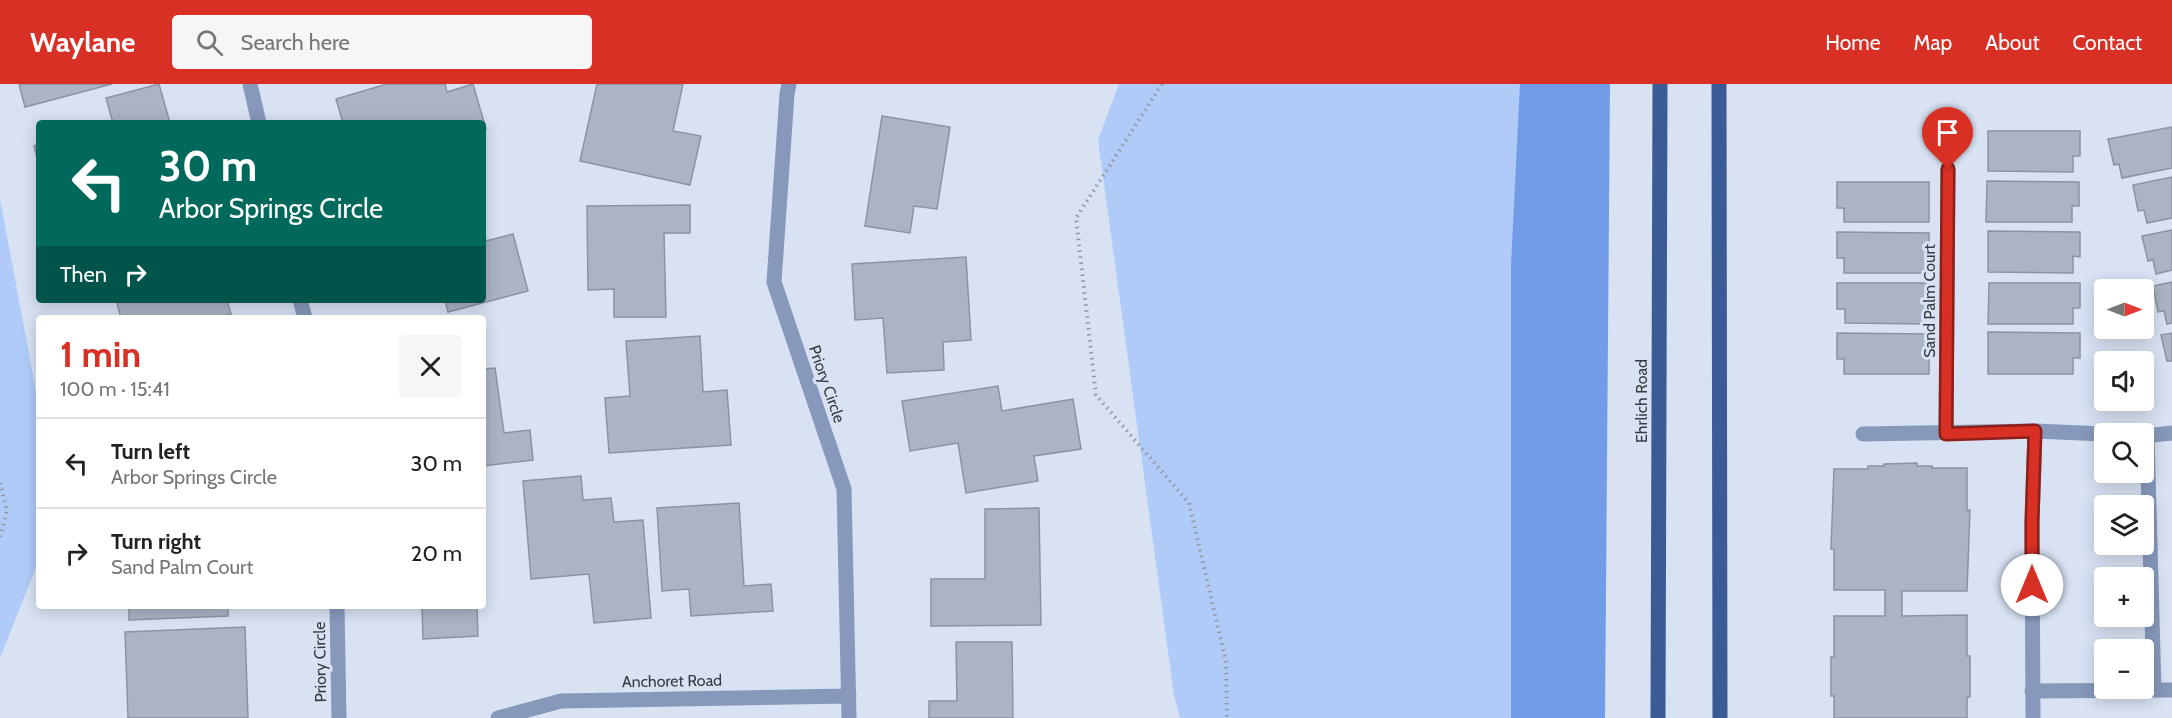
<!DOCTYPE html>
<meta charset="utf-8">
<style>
body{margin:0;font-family:Cabin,sans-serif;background:#f6f6f6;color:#222;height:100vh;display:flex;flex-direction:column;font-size:22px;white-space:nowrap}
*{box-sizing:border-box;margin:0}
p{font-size:20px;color:#767676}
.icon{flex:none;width:33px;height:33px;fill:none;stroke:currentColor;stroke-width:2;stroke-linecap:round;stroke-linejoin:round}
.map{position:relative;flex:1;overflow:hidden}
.drawer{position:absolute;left:36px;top:231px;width:450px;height:294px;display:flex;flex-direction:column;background:#fff;border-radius:6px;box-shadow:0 3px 15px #0003}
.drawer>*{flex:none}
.guide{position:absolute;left:36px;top:36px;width:450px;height:183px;border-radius:6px;box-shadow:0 3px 15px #0003;background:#00695c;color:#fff;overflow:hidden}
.needle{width:39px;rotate:90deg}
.buttons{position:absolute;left:2094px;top:195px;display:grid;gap:12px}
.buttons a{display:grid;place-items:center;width:60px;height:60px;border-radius:6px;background:#fff;box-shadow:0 3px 15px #0003;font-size:30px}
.pin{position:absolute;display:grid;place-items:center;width:51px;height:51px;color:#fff;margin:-62px -26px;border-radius:50% 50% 50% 0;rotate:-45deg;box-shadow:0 0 6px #0007}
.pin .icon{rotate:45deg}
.me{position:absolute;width:66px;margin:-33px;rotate:0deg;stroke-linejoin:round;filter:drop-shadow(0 0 4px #0008)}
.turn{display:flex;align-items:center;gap:21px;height:126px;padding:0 24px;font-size:27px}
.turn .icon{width:78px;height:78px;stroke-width:2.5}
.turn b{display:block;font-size:42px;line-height:51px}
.then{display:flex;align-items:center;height:57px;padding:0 24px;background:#0003;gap:12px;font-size:22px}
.round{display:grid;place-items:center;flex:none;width:63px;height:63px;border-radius:6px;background:#f6f6f6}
.overview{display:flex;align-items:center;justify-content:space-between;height:102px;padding:0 24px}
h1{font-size:36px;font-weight:700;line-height:45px;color:#d93025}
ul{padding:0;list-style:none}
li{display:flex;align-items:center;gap:18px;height:90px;padding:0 24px;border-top:2px solid #e0e0e0}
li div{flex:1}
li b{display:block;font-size:22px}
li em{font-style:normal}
header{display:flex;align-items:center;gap:36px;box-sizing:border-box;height:84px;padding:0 30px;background:#d93025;color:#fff}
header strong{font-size:28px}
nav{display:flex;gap:33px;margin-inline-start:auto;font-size:21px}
.search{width:420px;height:54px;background:#f6f6f6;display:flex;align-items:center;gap:15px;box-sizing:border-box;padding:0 21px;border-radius:6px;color:#767676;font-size:22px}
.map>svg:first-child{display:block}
.green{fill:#b0cbf8}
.forest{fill:#729ce7}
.building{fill:#abb4c4;stroke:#8b93a3;stroke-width:1.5}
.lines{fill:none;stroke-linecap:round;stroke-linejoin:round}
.path{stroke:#9198a5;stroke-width:4;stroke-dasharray:1.5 4.5;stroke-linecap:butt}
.minor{stroke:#8699bb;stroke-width:15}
.major{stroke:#3b5b96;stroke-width:15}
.route-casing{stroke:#8d1f18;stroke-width:15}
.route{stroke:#d93025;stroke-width:10}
.labels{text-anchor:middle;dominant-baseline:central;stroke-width:6;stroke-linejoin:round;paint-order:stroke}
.street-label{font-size:16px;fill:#383b42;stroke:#d8e2f3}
</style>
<header>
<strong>Waylane</strong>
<div class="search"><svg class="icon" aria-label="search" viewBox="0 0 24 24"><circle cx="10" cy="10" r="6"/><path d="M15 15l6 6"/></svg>Search here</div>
<nav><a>Home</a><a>Map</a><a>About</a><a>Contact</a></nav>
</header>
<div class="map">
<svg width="2172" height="634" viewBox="0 0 2172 634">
<rect width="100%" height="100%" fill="#d8e2f3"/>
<path class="green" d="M1119,0H1581L1575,634H1180L1174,611L1098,56Z
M0,115L39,323V476L0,574Z"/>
<path class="forest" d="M1520,0H1610L1605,634H1511V181Z"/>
<path class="building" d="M19,0H112L25,23Z
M159,0L170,39H113L106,14Z
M387,0H445L447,8L473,0L486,45L483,46V39H343L336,15Z
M597,0H683L673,47L701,52L690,101L580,77Z
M882,32L950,43L937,125L914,122L910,149L865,142Z
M2172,43V84L2122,94L2119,80L2114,81L2108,55Z
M1988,47H2080V72H2073V88L1988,87Z
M39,60V82L34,62Z
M2172,93V134L2147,139L2144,126L2138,127L2133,101Z
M1987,97L2079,98V122H2072V138H1986Z
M1837,98H1929V138H1844V124H1837Z
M690,121V149H664L666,233H614V205L588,206L587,122Z
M483,144L486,157L513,150L528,207L448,228L445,216H483Z
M2172,146V186L2156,190L2153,176L2148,177L2142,152Z
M1988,147L2080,148V173L2073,172V189L1988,188Z
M1837,148L1929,149V189H1844V174H1837Z
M966,173L971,256L943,258L944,286L887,289L883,234L855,236L852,180Z
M2172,198V239L2167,240L2164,227L2158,228L2153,202Z
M1837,199H1929V240L1845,239V225H1837Z
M1989,199H2080V224H2073V240H1988Z
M116,216H227L231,230L217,234H121Z
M1988,248L2080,249V274H2073V290H1988Z
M1837,249L1929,250V290H1844V275H1837Z
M2172,249V277H2167L2161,251Z
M700,252L703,308L727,306L731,361L609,369L605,314L630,312L626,257Z
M495,284L504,349L530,346L533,376L483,382V285Z
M998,302L1002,327L1073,315L1081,365L1034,372L1038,397L966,409L958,359L910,367L902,317Z
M1917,379V382H1932V384H1967V426H1970L1967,507H1902V532L1967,531V572H1970V613H1967V634H1834V612H1831V573H1834V532H1885V506H1834V465H1831L1834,385H1868V382H1884V380Z
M581,392L583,416L611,414L614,438L643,436L651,534L594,539L589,490L531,495L523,397Z
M739,419L744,502L771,500L773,527L691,532L689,505L662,507L657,424Z
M1039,424L1041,541L931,542V495H985V425Z
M129,522H228V532L129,536Z
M422,522H477L478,552L423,555Z
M245,543L248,634H128L125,548Z
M956,558H1012L1013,634H929V617H957Z"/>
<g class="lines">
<path class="path" d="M1162,0L1076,134L1096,311L1189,419L1226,578L1227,634
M0,399L7,426L0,454"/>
<path class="minor" d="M250,0L259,39
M789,0L787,10L774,198L844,405L849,634
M300,216L305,234
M1946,349L1948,85
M1863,350L2035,347L2104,350
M2144,352L2172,349
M2147,352L2154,606
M337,522L339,634
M2032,607L2172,606
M498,634L561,617L849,612
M2033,634L2032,437L2035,347"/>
<path class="major" d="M1719,0L1720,634
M1658,634L1660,0"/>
</g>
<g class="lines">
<g class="route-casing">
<path id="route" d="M1948,85L1946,350L2035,347L2032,437V501"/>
</g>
<use href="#route" class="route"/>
</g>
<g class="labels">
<g class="street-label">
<text transform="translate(1929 217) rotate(-90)">Sand Palm Court</text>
<text transform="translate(827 300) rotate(71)">Priory Circle</text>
<text transform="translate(1641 317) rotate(-90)">Ehrlich Road</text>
<text transform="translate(320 578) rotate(-91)">Priory Circle</text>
<text transform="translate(672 597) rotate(-1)">Anchoret Road</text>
</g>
</g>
</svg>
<div class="buttons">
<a><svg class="needle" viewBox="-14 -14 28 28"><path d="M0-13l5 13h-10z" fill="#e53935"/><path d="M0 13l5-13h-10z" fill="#767676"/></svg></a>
<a><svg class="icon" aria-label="sound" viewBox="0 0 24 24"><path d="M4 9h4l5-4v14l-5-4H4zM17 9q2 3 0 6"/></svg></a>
<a><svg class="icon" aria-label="search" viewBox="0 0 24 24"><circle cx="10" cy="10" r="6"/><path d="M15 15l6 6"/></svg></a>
<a><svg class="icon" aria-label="layers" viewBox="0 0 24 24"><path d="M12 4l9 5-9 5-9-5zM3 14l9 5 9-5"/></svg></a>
<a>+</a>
<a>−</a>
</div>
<div class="pin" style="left:1948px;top:85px;background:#d93025"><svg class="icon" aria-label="arrive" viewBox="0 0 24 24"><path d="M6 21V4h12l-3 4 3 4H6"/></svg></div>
<svg class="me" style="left:2032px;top:501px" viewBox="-20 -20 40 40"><circle r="19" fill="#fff"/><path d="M0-13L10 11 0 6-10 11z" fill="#d93025"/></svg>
<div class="guide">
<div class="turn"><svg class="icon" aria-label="left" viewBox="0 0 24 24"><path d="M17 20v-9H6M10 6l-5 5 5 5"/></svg><div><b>30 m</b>Arbor Springs Circle</div></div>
<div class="then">Then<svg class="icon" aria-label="right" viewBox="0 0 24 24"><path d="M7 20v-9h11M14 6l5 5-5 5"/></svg></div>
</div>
<section class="drawer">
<div class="overview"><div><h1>1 min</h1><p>100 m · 15:41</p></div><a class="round"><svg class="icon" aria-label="close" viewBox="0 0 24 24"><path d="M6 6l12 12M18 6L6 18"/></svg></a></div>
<ul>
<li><svg class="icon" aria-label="left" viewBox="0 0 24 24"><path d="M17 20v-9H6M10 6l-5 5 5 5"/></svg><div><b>Turn left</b><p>Arbor Springs Circle</p></div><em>30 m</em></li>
<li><svg class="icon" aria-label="right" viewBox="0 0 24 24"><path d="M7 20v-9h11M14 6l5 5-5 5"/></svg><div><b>Turn right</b><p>Sand Palm Court</p></div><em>20 m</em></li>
</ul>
</section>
</div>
